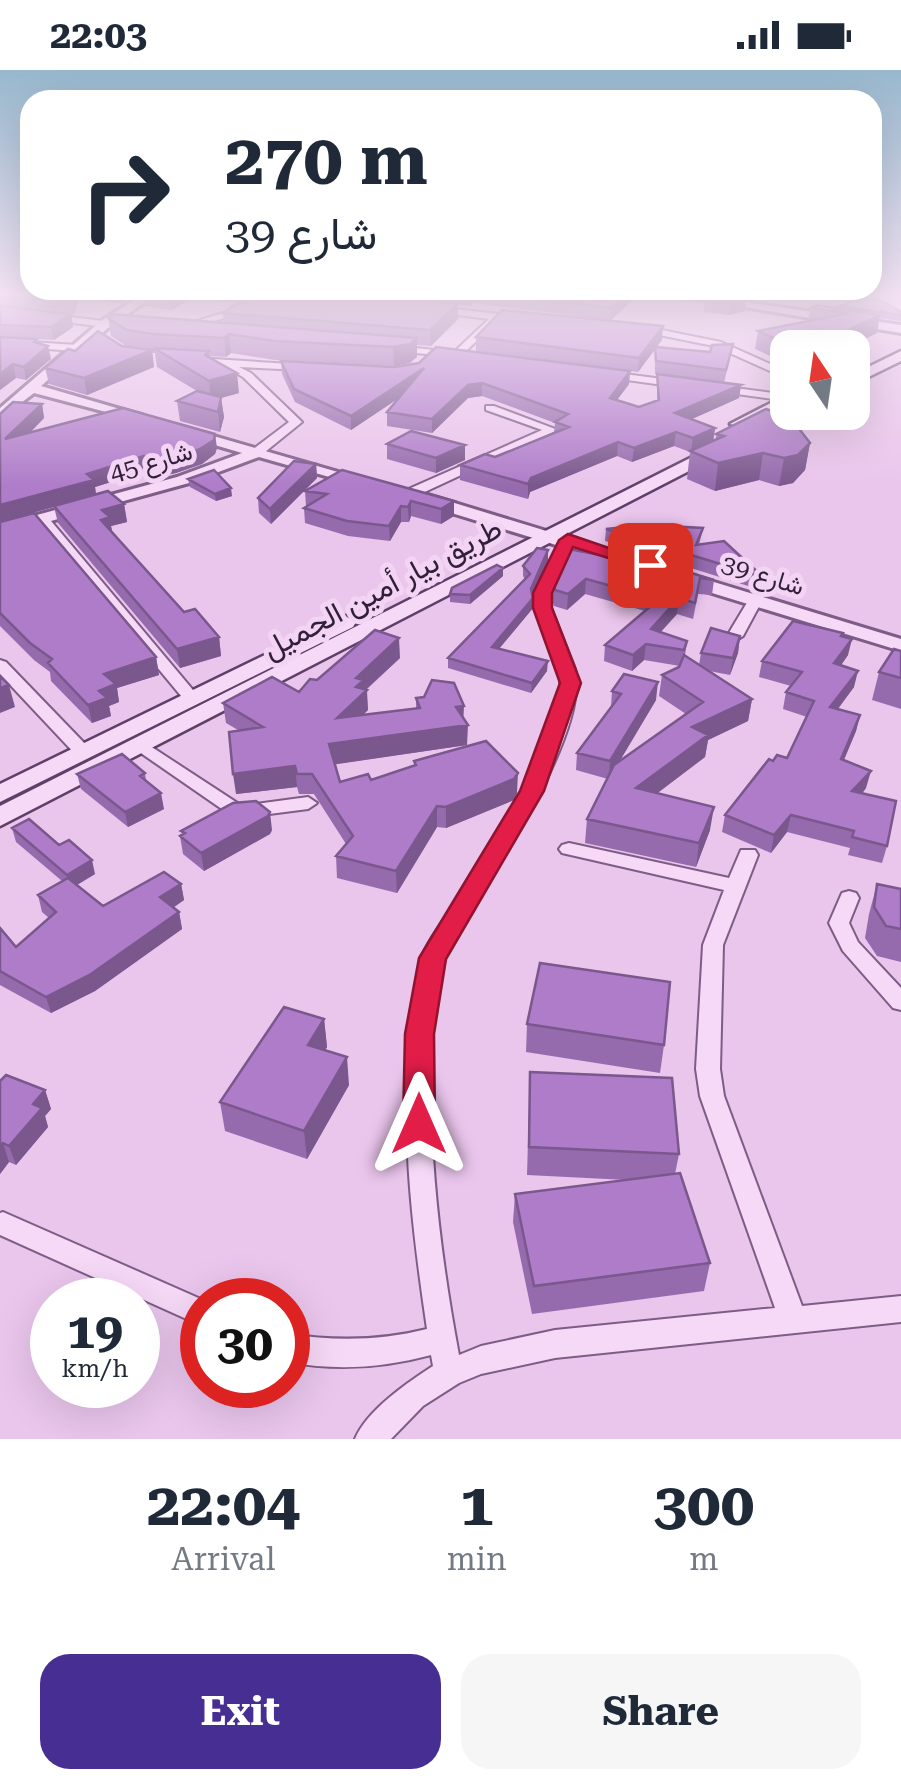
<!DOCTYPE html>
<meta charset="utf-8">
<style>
body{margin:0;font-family:"Roboto Serif",Vazirmatn,serif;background:#f6f6f7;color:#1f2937;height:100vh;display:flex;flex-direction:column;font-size:38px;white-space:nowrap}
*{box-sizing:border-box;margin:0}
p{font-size:32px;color:#747a83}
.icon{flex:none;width:55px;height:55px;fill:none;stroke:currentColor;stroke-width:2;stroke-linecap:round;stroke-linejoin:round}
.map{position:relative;height:1369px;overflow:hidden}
.details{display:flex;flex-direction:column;background:#fff;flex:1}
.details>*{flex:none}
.banner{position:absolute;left:20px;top:20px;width:862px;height:210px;border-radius:30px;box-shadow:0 10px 40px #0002;background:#fff;color:#1f2937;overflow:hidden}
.needle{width:65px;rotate:347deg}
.buttons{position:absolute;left:770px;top:260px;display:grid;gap:20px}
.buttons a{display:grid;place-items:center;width:100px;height:100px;border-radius:20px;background:#fff;box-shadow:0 10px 40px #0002;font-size:50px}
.speed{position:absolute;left:30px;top:1208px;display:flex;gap:20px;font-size:50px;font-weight:700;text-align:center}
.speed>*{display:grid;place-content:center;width:130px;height:130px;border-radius:50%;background:#fff;box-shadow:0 10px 40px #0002;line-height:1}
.speed small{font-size:25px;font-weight:400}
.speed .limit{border:15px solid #d22;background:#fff;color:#111}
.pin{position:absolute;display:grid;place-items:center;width:85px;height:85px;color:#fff;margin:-42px;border-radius:20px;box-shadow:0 5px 15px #0006}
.me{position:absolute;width:110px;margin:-55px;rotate:0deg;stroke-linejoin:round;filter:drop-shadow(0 0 8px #0008)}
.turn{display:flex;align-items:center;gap:35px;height:210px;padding:0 40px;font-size:45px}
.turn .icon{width:130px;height:130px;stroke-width:2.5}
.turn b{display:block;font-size:70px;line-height:85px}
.eta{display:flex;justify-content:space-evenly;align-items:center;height:170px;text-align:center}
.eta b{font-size:60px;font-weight:700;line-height:70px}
.action{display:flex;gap:20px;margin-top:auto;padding:20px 40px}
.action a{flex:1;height:115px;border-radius:30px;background:#472e93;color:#fff;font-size:40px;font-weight:700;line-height:115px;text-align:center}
.action a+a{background:#f6f6f7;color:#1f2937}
.status{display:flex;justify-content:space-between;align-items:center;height:70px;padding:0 50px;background:#fff;direction:ltr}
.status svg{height:28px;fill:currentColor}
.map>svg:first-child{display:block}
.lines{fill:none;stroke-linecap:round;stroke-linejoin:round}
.minor-casing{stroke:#7d5c86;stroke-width:4}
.tertiary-casing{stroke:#7d5c86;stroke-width:6}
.secondary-casing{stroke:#5e3f68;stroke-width:5}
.minor{fill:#f6d8f7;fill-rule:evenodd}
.tertiary{fill:#f6d8f7;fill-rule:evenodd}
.secondary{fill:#f6d8f7;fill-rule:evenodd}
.wall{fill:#966bad}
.shaded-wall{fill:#7a578d}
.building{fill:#af7cc9;stroke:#7a578d;stroke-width:2.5}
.route{fill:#e11d48;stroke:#92132f;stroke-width:2.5}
.labels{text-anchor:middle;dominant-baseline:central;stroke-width:10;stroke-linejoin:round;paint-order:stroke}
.far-street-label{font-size:25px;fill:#311f37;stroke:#f3d4f4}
.street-label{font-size:30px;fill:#311f37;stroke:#f3d4f4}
</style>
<div class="status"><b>22:03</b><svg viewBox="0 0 49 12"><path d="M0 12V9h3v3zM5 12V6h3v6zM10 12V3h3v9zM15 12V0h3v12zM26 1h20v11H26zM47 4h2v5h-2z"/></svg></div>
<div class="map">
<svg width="901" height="1369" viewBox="0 0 901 1369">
<rect width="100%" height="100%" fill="#eac5ec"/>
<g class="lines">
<g class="minor-casing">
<path id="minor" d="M243,237L248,240L246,242L182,260L177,257Z
M437,237L516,246L521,249L516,252L498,250L460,287L392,281L391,279L396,276L454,282L489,249L434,242V238Z
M53,245L121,253L126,256L121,259L50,250L48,248Z
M642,256L721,272L788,302V309L714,276L639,261L637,259Z
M0,270L77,275L82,278L77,281L0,276Z
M198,288L306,295V299L302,300L239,297L251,303L302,352L260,386H252V380L289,352L243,307L224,296L194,293L193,291Z
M609,302L678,311L683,314L678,317L605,307V303Z
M719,316L788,325V331L715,321V317Z
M486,336H494L558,360L414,427H404V421L542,360L486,340Z
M41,444L46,445L198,626L200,629L198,632H186L36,451L34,448Z
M568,466L575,470L548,530L575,599C588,658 507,780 476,833C465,851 447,872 442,892C435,918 433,948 432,975C427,1077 440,1184 459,1285L481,1276L555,1260L775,1238L700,1026L696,999L703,875L724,820L562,783L559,779L562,775L569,773L729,808L741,780H755L758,785L723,875L720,999L724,1026L802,1236L901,1226V1252L555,1288L481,1304L459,1313L423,1336L391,1369H355C367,1340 407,1313 433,1296L431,1285C383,1298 336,1301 288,1292V1264C335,1271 379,1271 427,1259C412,1158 399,1051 412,949C414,930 415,908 421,889C428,869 445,849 457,831C489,780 571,658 559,599L534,530L561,470Z
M756,525L763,529L743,566L735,571L730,569L727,566L751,526Z
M0,590L6,592L89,678L92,682L89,686H77L0,604Z
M141,670L242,736L308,727L317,733L308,739L239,748L232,746L135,679L132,675L135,671Z
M849,821L856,823L859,828L849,853L858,872L901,918V940L893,938L843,881L829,853L842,823Z
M3,1142L203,1230L202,1256L0,1165V1143Z"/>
</g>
<g class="tertiary-casing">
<path id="tertiary" d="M142,225H155L109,257L41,316L144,346V352L34,323L0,349V338L101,251Z
M672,225H698L901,255V263Z
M189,359L369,411L361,416L259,387L189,413L0,465V455L177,407L242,383L184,366V360Z
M425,424L901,569V581L419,433L417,429Z"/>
</g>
<g class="secondary-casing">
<path id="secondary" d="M901,281V291L852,315V305Z
M788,324V335L744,357L730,354Z
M716,375L722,376V384L0,756V736Z
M345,546L356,552L353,557L0,732V714Z"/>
</g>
<use href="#minor" class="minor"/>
<use href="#tertiary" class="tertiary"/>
<use href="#secondary" class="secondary"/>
</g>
<path class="wall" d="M0,225H136L122,233L78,227L75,243L0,235Z
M144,225H638L610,251L662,270L656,277L710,282L733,274L724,313L741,315L739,328L692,349L715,358L713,371L716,370V364L810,373L805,400L793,413L779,416L759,410L715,421L687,409L690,382L674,376L632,392L617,386L530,422L528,429L460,410V395L495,387L554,363L555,353L482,326L468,328L432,363L387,356V342L399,328L351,360L295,332L282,304L281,291L394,297L630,301L629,314L617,330L639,337L657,330V304L684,308L655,304V279L638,302L476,281V267L607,250L473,233L470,236L458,235V249L431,276L417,275V287L394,296L275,290L231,283L226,287L210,286L239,323L221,328L224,347L220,362L180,351L177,331L197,321L157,297L155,283H152L154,297L87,325L49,314L45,298L75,281L126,276L111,266L108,248L224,253L223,243L240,233L193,227L172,240L145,236Z
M711,225L745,241L729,245L704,242L705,230Z
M723,225H762L756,230Z
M773,225H862V226L783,230Z
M0,236L71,244L73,257L54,270L20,268L37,269L38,273L51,289L26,310L16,308L0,320Z
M840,236L901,242V251L879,248L877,263L846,278H788V294L755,279L758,261L808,251L810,238H840Z
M42,334L44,348L30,363L217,378L215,384L202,394L176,403L152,408L146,401L95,417L96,424L124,434L127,452L111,456L112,462L184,542L219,567L221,586L180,598L58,453L54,437L0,452V344Z
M387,374L465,390L436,403L387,389Z
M316,394L317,408L271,454L259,443L258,428Z
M188,409L232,426L216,431L190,417Z
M305,421L454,431V446L441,454L411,446L409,452H401L390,471L348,466L305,453L304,438L306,436Z
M0,452L156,587L159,605L117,618L119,632L109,636L111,646L92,653L51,611L50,602L34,590L0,556Z
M703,458L699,475L763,507L761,520L605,471L606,459Z
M569,479L714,510L712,525L698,524L693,549L677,544L661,562L687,571L685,586L699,595L701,583L740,566L738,583L730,605L709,601L752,629L748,651L708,670L705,687L657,723L710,760L696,797L585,773L587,749L608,709L576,700L577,683L611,637L612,621L656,630L619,692L686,644L659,626L662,605L680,596L644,590L632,601L604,591L605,575L645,541L585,524L567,540L554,536L552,530L553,515Z
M548,480V490L532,524L533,538L499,579L547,601L531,623L448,598V588L525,509L523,506V496Z
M503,498V506L470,534L450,532V524Z
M843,563L842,566L848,585L841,595L854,617L837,639L860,645L856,661L844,690L866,718L862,724L887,776L882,793L848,785L850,778L787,762L771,783L722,762L725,745L773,691L787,688L807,647L783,639L786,622L791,616L759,607L762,591Z
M901,581V639L872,630L879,602Z
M400,588L366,620L368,640L363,645L416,639V628L463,648L467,675L335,694L340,712L371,710L414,695V691L517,723L514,730L446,758L437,757L397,823L337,808L336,786L346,774L314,724H299L297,717L236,724L238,660L226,653L223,633L299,622L317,610Z
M145,703L146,710L164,739L128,757L81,719L77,704Z
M12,758L95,804L77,815L103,836L181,814L184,830L173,838L179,842L182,859L95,921L51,943L0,915V858L16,877L49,848L42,842L38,825L62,811L16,772Z
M272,760L270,764L204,801L183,784L180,766L182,765L181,761Z
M877,814L901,819V892L877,886L865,868L869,844Z
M324,949L327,977L325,980L349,1015L307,1089L225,1061L220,1032Z
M527,954L664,975L660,1003L526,982Z
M530,1002L679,1084L675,1104L710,1193L704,1221L532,1244L513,1152L515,1124L627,1110L527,1105Z
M0,1011L45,1020L51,1039L45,1046L48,1057L16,1095L9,1092L0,1104Z"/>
<path class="shaded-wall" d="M74,225H77L78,227L75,243L73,230Z
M121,225H136L122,233Z
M176,225H193V227L172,240L171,228Z
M243,225H275L244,233Z
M470,225H473V233L470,236Z
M626,225H638L610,251L611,238Z
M746,229L745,241L729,245L730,233Z
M458,233V249L431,276L430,260Z
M71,244L73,257L54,270L51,257Z
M880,245L877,263L846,278H811Z
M663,256L662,270L638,302L639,288Z
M229,264L231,283L226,287L224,268Z
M417,268V287L410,293L394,296L393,277Z
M48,276L51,289L26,310L24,297Z
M152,280L154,297L87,325L84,308Z
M13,294L16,308L0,320V304Z
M424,298V311L351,360V346Z
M630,301L629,314L608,342L610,328Z
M237,303L239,323L221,328L224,347L220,362L218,342L211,330L209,311Z
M482,313V326L468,328L432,363V349L468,315Z
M741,315L739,328L674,357L675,343Z
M42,334L44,348L8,384L5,369Z
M715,358L713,372L691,383L693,368Z
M676,362L674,376L632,392L634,378Z
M215,364L217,378L215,384L202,394L176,403L152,408L150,393Z
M618,372L617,386L530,422L528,429V414L531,408Z
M810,373L805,400L793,413L779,416L784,388Z
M465,375V390L436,403V388Z
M763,383L759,410L715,421L718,393Z
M144,386L146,401L95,417L96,425L0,452V435L87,404Z
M316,394L317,408L271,454L270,439Z
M231,418L232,426L216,431L215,424Z
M411,431V446L409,452L408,437Z
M454,431V446L441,454V439Z
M124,434L127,452L111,456L113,465L101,450L102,440Z
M401,436V452L390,471L389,456Z
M548,480V490L531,528V519Z
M503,498V506L470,534V525Z
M586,509L585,524L567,540L568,524Z
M533,528V538L492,587V577Z
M679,528L677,544L649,574L651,559Z
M740,566L738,583L730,605L733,588Z
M219,567L221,586L180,598L177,579Z
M399,568L400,588L364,621L367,620L368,640L338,668L337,648L356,608Z
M852,569L848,585L831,610L834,593Z
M646,574L644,590L632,601L633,585Z
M156,587L159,605L117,618L119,632L109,636L111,646L92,653L88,635L99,621L104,604Z
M548,591L547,601L531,623L532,613Z
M858,601L854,617L827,654L830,637Z
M658,612L656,630L609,709L610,691Z
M9,615L15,637L0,643V618Z
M752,629L748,651L708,670L705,687L634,741L636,718L692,657Z
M464,636L463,656L468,655L467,675L331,695L329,674Z
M860,645L856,661L837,706L841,689Z
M295,696L297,717L236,724L233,704Z
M871,701L866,718L848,739L852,721Z
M518,703L517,723L514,730L446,758V737Z
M161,723L164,739L128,757L125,742Z
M437,736V757L397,823L396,801Z
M714,737L710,760L696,797L699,773Z
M270,742L272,760L270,764L204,801L201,783Z
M791,745L787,762L771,783L774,765Z
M92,790L95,804L70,819L67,805Z
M181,814L184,830L163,844L160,827Z
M179,842L182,859L95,921L51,943L46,927Z
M324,949L327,977L311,1003L308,975Z
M347,987L349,1015L307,1089L304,1061Z
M45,1020L51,1039L45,1046L48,1057L16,1095L9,1076L33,1034Z
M3,1073L9,1092L0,1104V1077Z"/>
<path class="building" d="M11,225H74L73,230Z
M147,225H176L171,228Z
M271,225H369L458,233L430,260L223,243L236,234Z
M505,225H626L611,238Z
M711,225H719L746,229L730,233L705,230Z
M868,225H871L901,242V245L840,236Z
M817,235L880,245L811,278H796L758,261L849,243L810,238Z
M0,236L71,244L51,257L0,255Z
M502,240L663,256L639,288L476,267Z
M112,244L417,268L410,274L393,277L274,271L229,264L224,268L153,264L127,260L108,248Z
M98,261L122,276L152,280L84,308L45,298L68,279L75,281Z
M0,267L37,269L34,272L48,276L24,297L13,294L0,304Z
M733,274L726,300L656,291L655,277L710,282L712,275Z
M436,277L630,301L610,328L639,337L659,330L657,304L741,315L675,343L715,358L693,368L676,362L634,378L618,372L531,408L528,414L460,395L485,384L495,387L569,357L555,352L568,344L482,313L468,315L432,349L387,342L424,298L351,346L294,319L281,291L394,297L419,293Z
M154,278L209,281L205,285L237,303L209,311Z
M197,321L221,327L218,342L177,331Z
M13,332L42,334L5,369L123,338L215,364L214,370L200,379L174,388L150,393L144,386L87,404L94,410L0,435V344Z
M766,339L790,347L810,373L798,385L784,388L763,383L718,393L690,381L724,366L716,364Z
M411,361L465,375L436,388L387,374Z
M294,391L316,394L270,439L258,428Z
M214,400L231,418L215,424L188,409Z
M342,400L454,431L441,439L411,431L408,437L401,436L389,456L347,451L304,438L327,424L305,421Z
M108,421L124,434L102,440L110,447L101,450L184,542L195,539L219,567L177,579L54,436Z
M34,443L156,587L104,604L116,614L99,621L107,628L88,635L48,593L52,589L30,573L0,543V452Z
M647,455L703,458L696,475L724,471L763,507L606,459Z
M537,478L548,480L531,519L533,528L492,577L548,591L532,613L448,588L530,504L523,496Z
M569,479L661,497L662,494L714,510L700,508L695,533L679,528L651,559L687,571L684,580L646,574L633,585L605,575L659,529L586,509L568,524L555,520L553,515Z
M497,495L503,498L470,525L450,524L452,518Z
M793,551L843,563L841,566L852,569L834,593L858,601L830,637L860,645L841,689L871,701L852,721L896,731L887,776L852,767L854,761L791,745L774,765L725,745L769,689L773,691L777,685L787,688L814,631L786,622L802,602L762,591Z
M711,558L740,566L733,588L701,583Z
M375,560L399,568L356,608L364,610L356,617L367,620L337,648L420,638L416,628L424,627L432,610L454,613L464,636L456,637L468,655L329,674L340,712L368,704L371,710L416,695L414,691L486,671L518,703L514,709L446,737L437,736L396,801L336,786L353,766L312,704H297L295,696L233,704L229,662L263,657L223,633L272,607L299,622L310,609L317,610Z
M894,579L901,581V608L879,602Z
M684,585L752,629L692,657L708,665L636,718L714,737L699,773L587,749L614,695L703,632L662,605L679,597Z
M624,604L658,612L610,691L577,683L621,624L612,621Z
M0,606L9,615L0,618Z
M122,684L145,703L140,706L161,723L125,742L77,704Z
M256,731L270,742L268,746L201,783L180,766L185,763L181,761L233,733Z
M29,749L59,775L69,770L92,790L67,805L12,758Z
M164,802L181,814L160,827L179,842L91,904L46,927L0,901V858L16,877L56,842L38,825L68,808L103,836Z
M877,814L901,819V859L886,856L874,837Z
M540,893L670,912L664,975L527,954Z
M284,937L324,949L308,975L347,987L304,1061L220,1032Z
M530,1002L672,1008L679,1084L529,1077Z
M6,1005L45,1020L33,1034L42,1038L9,1076L3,1073L0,1077V1011Z
M680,1103L710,1193L534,1216L515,1124Z"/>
<linearGradient id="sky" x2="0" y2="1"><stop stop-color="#98b8ce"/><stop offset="0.54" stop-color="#f6e5f6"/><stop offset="1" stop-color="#f6e5f6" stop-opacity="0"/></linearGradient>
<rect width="901" height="416" fill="url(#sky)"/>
<path class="route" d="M568,464L659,495L650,501L573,477L552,523V538L581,613L544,721L446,889L434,964L435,1054L430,1064L419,1067L408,1064L403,1054L405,964L419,888L520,721L560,613L533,538V523L559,470Z"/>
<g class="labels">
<g class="far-street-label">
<text transform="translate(151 392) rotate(-16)">شارع 45</text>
<text transform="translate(763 505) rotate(17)">شارع 39</text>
</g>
<g class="street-label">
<text transform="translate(382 518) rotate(-28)">طريق بيار أمين الجميل</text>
</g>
</g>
</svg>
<div class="buttons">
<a><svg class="needle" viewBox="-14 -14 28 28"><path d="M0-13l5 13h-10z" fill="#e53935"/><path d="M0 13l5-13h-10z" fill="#747a83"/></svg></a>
</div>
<div class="speed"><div>19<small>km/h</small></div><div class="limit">30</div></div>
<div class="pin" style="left:650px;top:495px;background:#d93025"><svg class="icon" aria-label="arrive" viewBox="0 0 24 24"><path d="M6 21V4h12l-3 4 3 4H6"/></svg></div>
<svg class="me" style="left:419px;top:1054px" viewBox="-20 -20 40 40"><path d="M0-17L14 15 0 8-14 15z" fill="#e11d48" stroke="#fff" stroke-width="4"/></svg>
<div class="banner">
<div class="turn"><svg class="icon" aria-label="right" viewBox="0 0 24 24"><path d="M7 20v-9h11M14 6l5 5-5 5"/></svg><div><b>270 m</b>شارع 39</div></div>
</div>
</div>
<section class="details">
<div class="eta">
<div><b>22:04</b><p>Arrival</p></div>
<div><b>1</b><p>min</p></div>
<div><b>300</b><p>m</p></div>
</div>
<div class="action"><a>Exit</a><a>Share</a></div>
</section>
